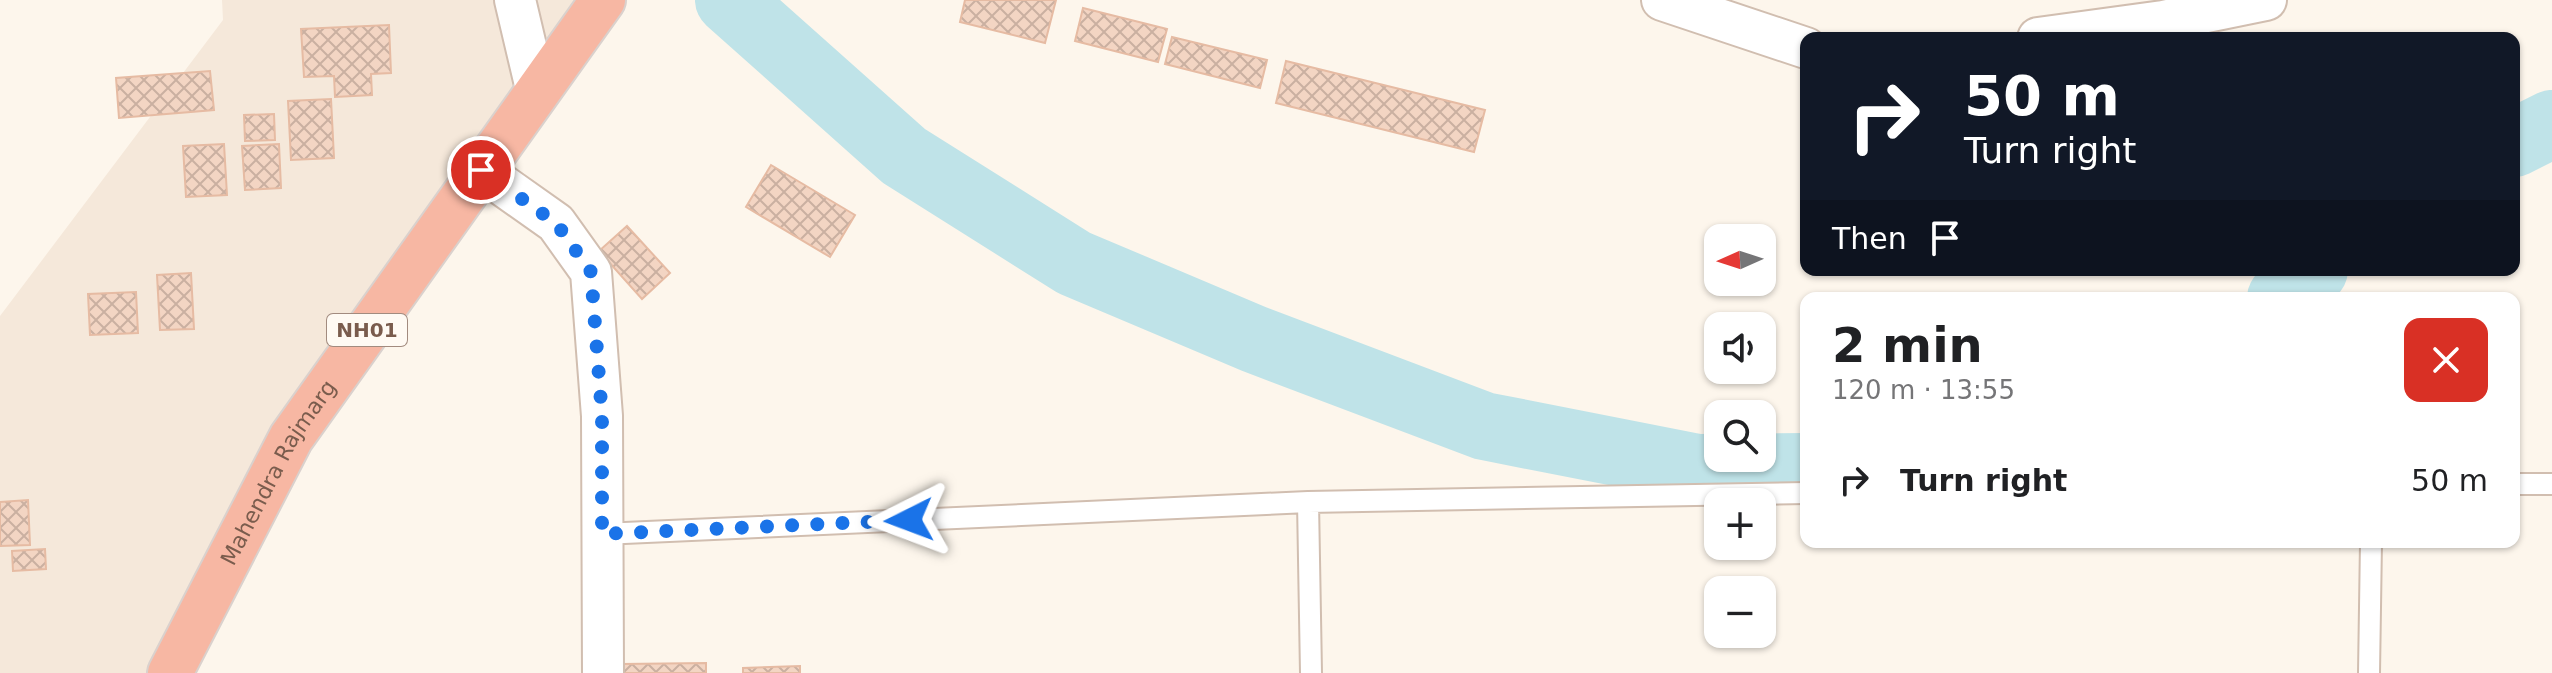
<!DOCTYPE html>
<meta charset="utf-8">
<style>
body{margin:0;font-family:"DejaVu Sans",sans-serif;background:#f2f2f2;color:#202124;height:100vh;display:flex;flex-direction:column;font-size:30px;white-space:nowrap}
*{box-sizing:border-box;margin:0}
p{font-size:26px;color:#757577}
.icon{flex:none;width:44px;height:44px;fill:none;stroke:currentColor;stroke-width:2;stroke-linecap:round;stroke-linejoin:round}
.map{position:relative;flex:1;overflow:hidden}
.panel{position:absolute;left:1800px;top:292px;width:720px;height:256px;display:flex;flex-direction:column;background:#fff;border-radius:16px;box-shadow:0 2px 6px #0004}
.panel>*{flex:none}
.guide{position:absolute;left:1800px;top:32px;width:720px;height:244px;border-radius:16px;box-shadow:0 2px 6px #0004;background:#111827;color:#fff;overflow:hidden}
.needle{width:52px;rotate:267deg}
.controls{position:absolute;left:1704px;top:224px;display:grid;gap:16px}
.controls a{display:grid;place-items:center;width:72px;height:72px;border-radius:16px;background:#fff;box-shadow:0 2px 6px #0004;font-size:40px}
.pin{position:absolute;display:grid;place-items:center;width:68px;height:68px;color:#fff;margin:-34px;border:4px solid #fff;border-radius:50%;box-shadow:0 2px 8px #0007}
.me{position:absolute;width:88px;margin:-44px;rotate:267deg;stroke-linejoin:round;filter:drop-shadow(0 0 6px #0008)}
.turn{display:flex;align-items:center;gap:28px;height:168px;padding:0 32px;font-size:36px}
.turn .icon{width:104px;height:104px;stroke-width:2.5}
.turn b{display:block;font-size:56px;line-height:68px}
.then{display:flex;align-items:center;height:76px;padding:0 32px;background:#0003;gap:16px;font-size:30px}
.round{display:grid;place-items:center;flex:none;width:84px;height:84px;border-radius:16px;background:#f2f2f2}
.summary{display:flex;align-items:center;justify-content:space-between;height:136px;padding:0 32px}
h1{font-size:48px;font-weight:800;line-height:60px}
ul{padding:0;list-style:none}
li{display:flex;align-items:center;gap:24px;height:104px;padding:0 32px}
li div{flex:1}
li b{display:block;font-size:30px}
li em{font-style:normal}
.map>svg:first-child{display:block}
.residential{fill:#f5e8da}
.lines{fill:none;stroke-linecap:round;stroke-linejoin:round}
.river{stroke:#bfe3e8;stroke-width:68}
.building{fill:url(#building-cross-hatch);stroke:#e6bba3;stroke-width:2}
.lane-casing{stroke:#d1beb0;stroke-width:24}
.street-casing{stroke:#d1beb0;stroke-width:44}
.highway-casing{stroke:#dad1cd;stroke-width:48}
.lane{stroke:#fff;stroke-width:20}
.street{stroke:#fff;stroke-width:40}
.highway{stroke:#f7b7a3;stroke-width:44}
.route{stroke:#1a73e8;stroke-width:14;stroke-dasharray:0 25.2}
.labels{text-anchor:middle;dominant-baseline:central;stroke-width:8;stroke-linejoin:round;paint-order:stroke}
.shield{fill:#fffaf3;stroke:#a28b7f;stroke-width:2}
.shield-label{font-size:20px;font-weight:bold;fill:#7a5c4d}
.street-label{font-size:22px;fill:#7a5c4d;stroke:#fffaf3}
</style>
<div class="map">
<svg width="2552" height="673" viewBox="0 0 2552 673">
<defs>
<pattern id="building-cross-hatch" width="8" height="8" patternUnits="userSpaceOnUse" patternTransform="scale(2)"><rect width="8" height="8" fill="#f3d5c3"/><path d="M0 0l8 8M0 8l8-8" fill="none" stroke="#cab0a1"/></pattern>
</defs>
<rect width="100%" height="100%" fill="#fdf6ec"/>
<path class="residential" d="M222,0H598L481,170L170,673H0V316L223,20Z"/>
<g class="lines">
<path class="river" d="M729,0L904,156L1074,263L1254,339L1484,426L1698,468L1806,467
M2514,143L2552,124
M2281,298L2314,270"/>
</g>
<path class="building" d="M965,0H1056L1045,43L960,22Z
M1083,8L1167,29L1158,62L1075,41Z
M389,25L391,73L371,74L372,95L335,97L334,76L304,77L301,29Z
M1172,37L1267,60L1260,88L1165,64Z
M1286,61L1485,110L1474,152L1276,103Z
M210,71L214,110L119,118L116,78Z
M331,99L334,158L291,160L288,101Z
M274,114L275,140L245,141L244,115Z
M224,144L227,195L186,197L183,146Z
M279,144L281,188L245,190L242,146Z
M771,165L855,215L830,257L746,207Z
M627,226L670,273L642,299L599,251Z
M191,273L194,329L160,330L157,275Z
M136,292L138,333L90,335L88,294Z
M28,500L30,545L0,546V502Z
M45,549L46,569L13,571L12,551Z
M706,663V673H623L622,664Z
M800,666V673H743V668Z"/>
<g class="lines">
<g class="lane-casing">
<path id="lane" d="M2514,484H2552
M1308,502L1311,673
M602,534L1308,502L1806,493
M2369,673L2371,542"/>
</g>
<g class="street-casing">
<path id="street" d="M515,0L537,93
M1662,0L1806,48
M2038,38L2163,21L2266,0
M481,170L556,223L591,272L602,416L603,673"/>
</g>
<g class="highway-casing">
<g id="highway">
<path id="s1" d="M170,673L291,438L603,0"/>
</g>
</g>
<use href="#lane" class="lane"/>
<use href="#street" class="street"/>
<use href="#highway" class="highway"/>
</g>
<g class="lines">
<path class="route" d="M481,170L556,223L591,272L602,416V534L909,520"/>
</g>
<g class="labels">
<rect class="shield" x="327" y="314" width="80" height="32" rx="6"/>
<g class="shield-label">
<text x="367" y="330">NH01</text>
</g>
<g class="street-label">
<text stroke="none"><textPath href="#s1" startOffset="228">Mahendra Rajmarg</textPath></text>
</g>
</g>
</svg>
<div class="controls">
<a><svg class="needle" viewBox="-14 -14 28 28"><path d="M0-13l5 13h-10z" fill="#e53935"/><path d="M0 13l5-13h-10z" fill="#757577"/></svg></a>
<a><svg class="icon" aria-label="sound" viewBox="0 0 24 24"><path d="M4 9h4l5-4v14l-5-4H4zM17 9q2 3 0 6"/></svg></a>
<a><svg class="icon" aria-label="search" viewBox="0 0 24 24"><circle cx="10" cy="10" r="6"/><path d="M15 15l6 6"/></svg></a>
<a>+</a>
<a>−</a>
</div>
<div class="pin" style="left:481px;top:170px;background:#d93025"><svg class="icon" aria-label="arrive" viewBox="0 0 24 24"><path d="M6 21V4h12l-3 4 3 4H6"/></svg></div>
<svg class="me" style="left:909px;top:520px" viewBox="-20 -20 40 40"><path d="M0-17L14 15 0 8-14 15z" fill="#1a73e8" stroke="#fff" stroke-width="4"/></svg>
<div class="guide">
<div class="turn"><svg class="icon" aria-label="right" viewBox="0 0 24 24"><path d="M7 20v-9h11M14 6l5 5-5 5"/></svg><div><b>50 m</b>Turn right</div></div>
<div class="then">Then<svg class="icon" aria-label="arrive" viewBox="0 0 24 24"><path d="M6 21V4h12l-3 4 3 4H6"/></svg></div>
</div>
<section class="panel">
<div class="summary"><div><h1>2 min</h1><p>120 m · 13:55</p></div><a class="round" style="background:#d93025;color:#fff"><svg class="icon" aria-label="close" viewBox="0 0 24 24"><path d="M6 6l12 12M18 6L6 18"/></svg></a></div>
<ul>
<li><svg class="icon" aria-label="right" viewBox="0 0 24 24"><path d="M7 20v-9h11M14 6l5 5-5 5"/></svg><div><b>Turn right</b></div><em>50 m</em></li>
</ul>
</section>
</div>
